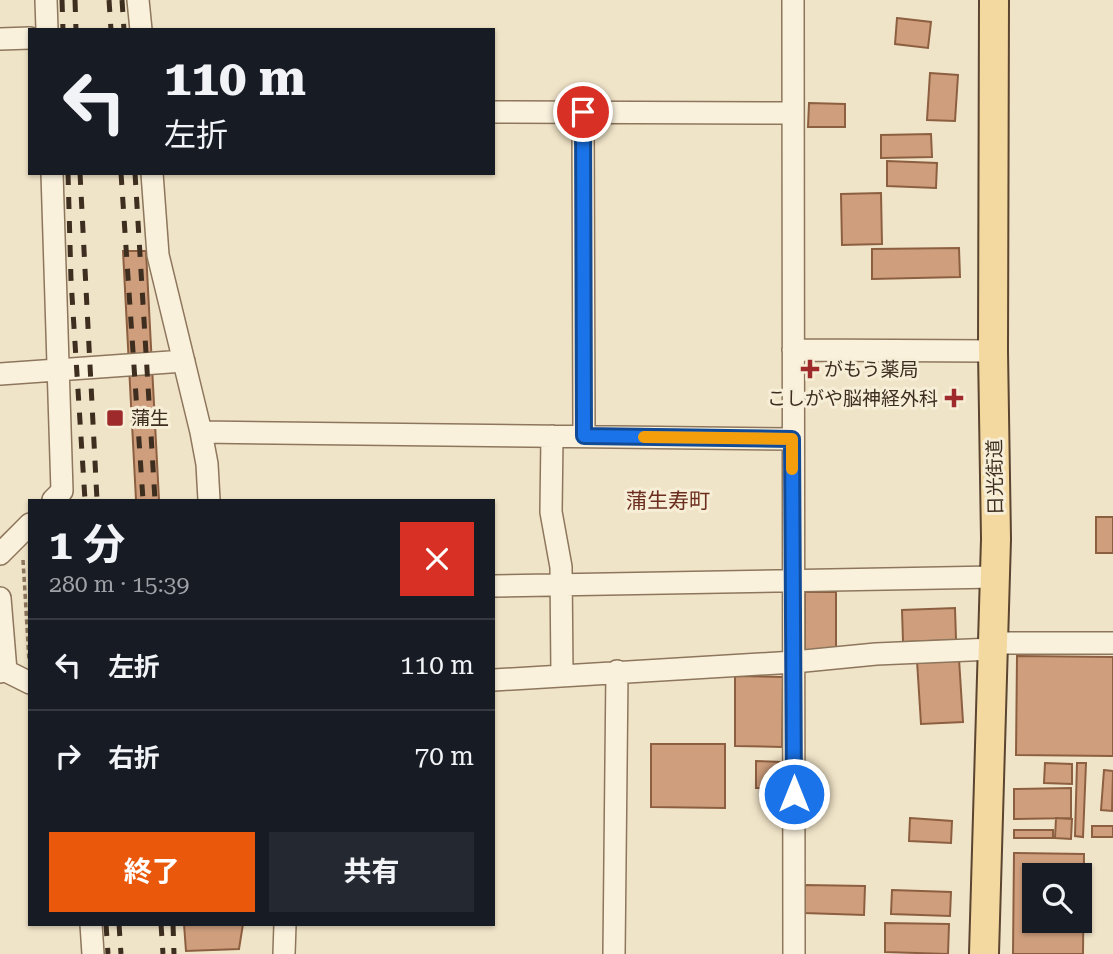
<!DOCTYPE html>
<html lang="ja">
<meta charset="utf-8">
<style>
body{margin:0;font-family:"Roboto Serif","Noto Sans JP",serif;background:#242831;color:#f1f3f6;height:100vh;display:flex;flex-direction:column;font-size:26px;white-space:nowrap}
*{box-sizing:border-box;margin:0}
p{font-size:23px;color:#9ea1a6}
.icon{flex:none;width:38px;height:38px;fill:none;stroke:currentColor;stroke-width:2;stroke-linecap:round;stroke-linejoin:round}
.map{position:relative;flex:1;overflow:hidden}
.details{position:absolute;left:28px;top:499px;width:467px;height:427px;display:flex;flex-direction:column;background:#171b24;border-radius:0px;box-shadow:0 2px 5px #0004}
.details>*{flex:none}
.banner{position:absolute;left:28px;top:28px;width:467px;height:147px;border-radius:0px;box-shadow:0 2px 5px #0004;background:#171b24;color:#f1f3f6;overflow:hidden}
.controls{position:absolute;left:1022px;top:863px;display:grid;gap:14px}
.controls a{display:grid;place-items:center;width:70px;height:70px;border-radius:0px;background:#171b24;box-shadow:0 2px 5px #0004;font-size:35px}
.pin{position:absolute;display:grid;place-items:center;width:60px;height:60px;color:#fff;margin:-30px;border:4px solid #fff;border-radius:50%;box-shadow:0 2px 7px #0007}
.me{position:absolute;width:77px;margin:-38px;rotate:0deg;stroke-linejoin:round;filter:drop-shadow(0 0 5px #0008)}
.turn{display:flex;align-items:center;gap:24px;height:147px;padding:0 21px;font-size:32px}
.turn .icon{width:91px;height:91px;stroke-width:2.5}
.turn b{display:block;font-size:49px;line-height:60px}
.round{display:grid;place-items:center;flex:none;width:74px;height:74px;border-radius:0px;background:#242831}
.overview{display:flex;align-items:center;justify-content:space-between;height:119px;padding:0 21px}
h1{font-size:42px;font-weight:700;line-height:52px}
.primary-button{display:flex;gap:14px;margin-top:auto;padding:14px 21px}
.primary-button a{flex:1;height:80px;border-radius:0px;background:#ea580c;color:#fff;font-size:28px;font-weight:700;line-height:80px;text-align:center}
.primary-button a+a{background:#242831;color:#f1f3f6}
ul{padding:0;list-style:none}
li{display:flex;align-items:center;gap:21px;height:91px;padding:0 21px;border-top:2px solid #363941}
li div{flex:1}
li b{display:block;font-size:26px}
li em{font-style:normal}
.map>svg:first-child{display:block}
.building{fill:#cf9f7d;stroke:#8d5f41;stroke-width:2;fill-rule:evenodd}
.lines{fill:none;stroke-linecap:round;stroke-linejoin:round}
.minor-casing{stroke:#8d765c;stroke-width:24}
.major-casing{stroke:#5b4430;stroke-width:32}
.path{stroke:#8d765c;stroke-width:3.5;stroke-dasharray:5 3.5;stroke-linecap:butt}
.minor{stroke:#faf1dc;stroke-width:21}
.major{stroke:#f3d9a0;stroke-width:28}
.rail{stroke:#3d2e20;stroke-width:5;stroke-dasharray:12 12;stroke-linecap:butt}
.route-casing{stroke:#114b97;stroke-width:18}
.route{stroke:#1a73e8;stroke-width:12}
.slow{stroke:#f59e0b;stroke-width:12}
.poi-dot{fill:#9e2a2b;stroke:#f7eed8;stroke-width:2.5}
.labels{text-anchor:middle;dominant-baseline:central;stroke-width:6;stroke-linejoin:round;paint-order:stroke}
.poi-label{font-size:19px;fill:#3d2e20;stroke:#f7eed8;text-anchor:start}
.street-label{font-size:19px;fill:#3d2e20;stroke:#f7eed8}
.neighbourhood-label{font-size:21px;fill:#6b2e1e;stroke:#f7eed8}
</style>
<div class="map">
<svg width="1113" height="954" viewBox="0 0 1113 954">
<rect width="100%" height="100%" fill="#f0e4c8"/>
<path class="building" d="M897,18L931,22L928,48L895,44Z
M930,73L958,75L955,121L927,120Z
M809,103L845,104V127H808Z
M931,134L932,157L881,158V135Z
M887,161L937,163L936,188L887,186Z
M881,193L882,244L842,245L841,194Z
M959,248L960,277L872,279V249Z
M123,251H146L159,500H136Z
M1096,517H1113V553H1096Z
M805,592H836V656H805Z
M955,608L956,640L903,642L902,610Z
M1017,656L1113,657V756L1016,755Z
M959,659L963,722L921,724L917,661Z
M735,676L783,677L782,747L735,746Z
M651,744H725V808L651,807Z
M756,761L782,762L781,788H756Z
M1045,763L1072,764V784L1044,783Z
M1077,763H1086L1083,837L1075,836Z
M1104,770L1113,771L1112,811L1101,810Z
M1071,788V818L1014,819V789Z
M910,818L952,821L951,843L909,841Z
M1056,818L1072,819L1071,839L1055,838Z
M1092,826H1113V837H1092Z
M1014,830H1053V838H1014Z
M1014,853L1084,854L1083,954H1013ZM1034,875H1080V920H1034Z
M805,885L865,886L864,915L804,913Z
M892,890L951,892L950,916L891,914Z
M885,923L949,924L948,954L885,952Z
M184,924H243L239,949L186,951Z"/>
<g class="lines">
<g class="minor-casing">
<path id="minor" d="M46,0L47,30
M138,0L141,30
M793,0L794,954
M0,39L30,38
M494,112L793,113
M583,112L584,436
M52,173L62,491L53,500
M152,173L158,255L201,432L207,464L209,500
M793,350L993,351
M0,374L184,361
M201,432L792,439
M552,436L551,512L561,567L562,675
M0,554L30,524
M494,586L995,577
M0,598L6,671L0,672
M993,643H1113
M6,671L30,683
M494,680L794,662L876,654L993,649
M91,924L93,954
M284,954L285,924
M614,954L617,671"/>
</g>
<g class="major-casing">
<path id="major" d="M984,954L996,539L993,351L994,0"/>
</g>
<path class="path" d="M23,560L29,660"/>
<use href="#minor" class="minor"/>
<use href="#major" class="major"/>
<path class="rail" d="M62,0L63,30
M75,0L76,30
M109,0L111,30
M122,0L124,30
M68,173L71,280L85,500
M80,173L97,500
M121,173L143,500
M135,173L155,500
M106,924L108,954
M119,924L121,954
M161,924L163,954
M173,924L174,954"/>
</g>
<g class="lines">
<g class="route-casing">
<path id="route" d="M583,112L584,436L792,439L794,794"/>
</g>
<use href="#route" class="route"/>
<path class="slow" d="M644,437L792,439V469"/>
</g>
<g class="poi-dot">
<path d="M806.5 358.5h7v7h7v7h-7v7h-7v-7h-7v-7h7z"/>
<path d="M950.5 387.5h7v7h7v7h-7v7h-7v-7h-7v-7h7z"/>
<rect x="106" y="409" width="18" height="18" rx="3.5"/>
</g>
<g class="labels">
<g class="poi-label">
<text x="824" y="369">がもう薬局</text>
<text x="938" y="398" text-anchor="end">こしがや脳神経外科</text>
<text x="131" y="418">蒲生</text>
</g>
<g class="street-label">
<text transform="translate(995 477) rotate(-91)">日光街道</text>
</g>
<g class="neighbourhood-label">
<text x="668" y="501">蒲生寿町</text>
</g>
</g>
</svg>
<div class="controls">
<a><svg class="icon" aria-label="search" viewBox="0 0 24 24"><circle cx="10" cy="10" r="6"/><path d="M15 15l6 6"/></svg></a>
</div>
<div class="pin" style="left:583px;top:112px;background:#d93025"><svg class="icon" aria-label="arrive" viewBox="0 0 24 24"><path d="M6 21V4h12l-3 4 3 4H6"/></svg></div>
<svg class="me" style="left:794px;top:794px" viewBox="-20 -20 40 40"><circle r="17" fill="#1a73e8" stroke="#fff" stroke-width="3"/><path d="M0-11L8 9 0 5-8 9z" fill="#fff"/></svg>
<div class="banner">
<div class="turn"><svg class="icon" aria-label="left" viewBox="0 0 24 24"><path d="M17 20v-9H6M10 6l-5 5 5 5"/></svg><div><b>110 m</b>左折</div></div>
</div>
<section class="details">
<div class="overview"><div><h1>1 分</h1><p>280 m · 15:39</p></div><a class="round" style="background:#d93025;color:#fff"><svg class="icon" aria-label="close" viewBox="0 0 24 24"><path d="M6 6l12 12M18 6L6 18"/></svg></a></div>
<ul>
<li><svg class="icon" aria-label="left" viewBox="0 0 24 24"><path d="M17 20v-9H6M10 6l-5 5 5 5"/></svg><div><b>左折</b></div><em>110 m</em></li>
<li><svg class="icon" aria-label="right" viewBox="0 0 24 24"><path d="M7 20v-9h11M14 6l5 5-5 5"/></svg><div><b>右折</b></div><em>70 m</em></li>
</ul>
<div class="primary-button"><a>終了</a><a>共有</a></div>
</section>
</div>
